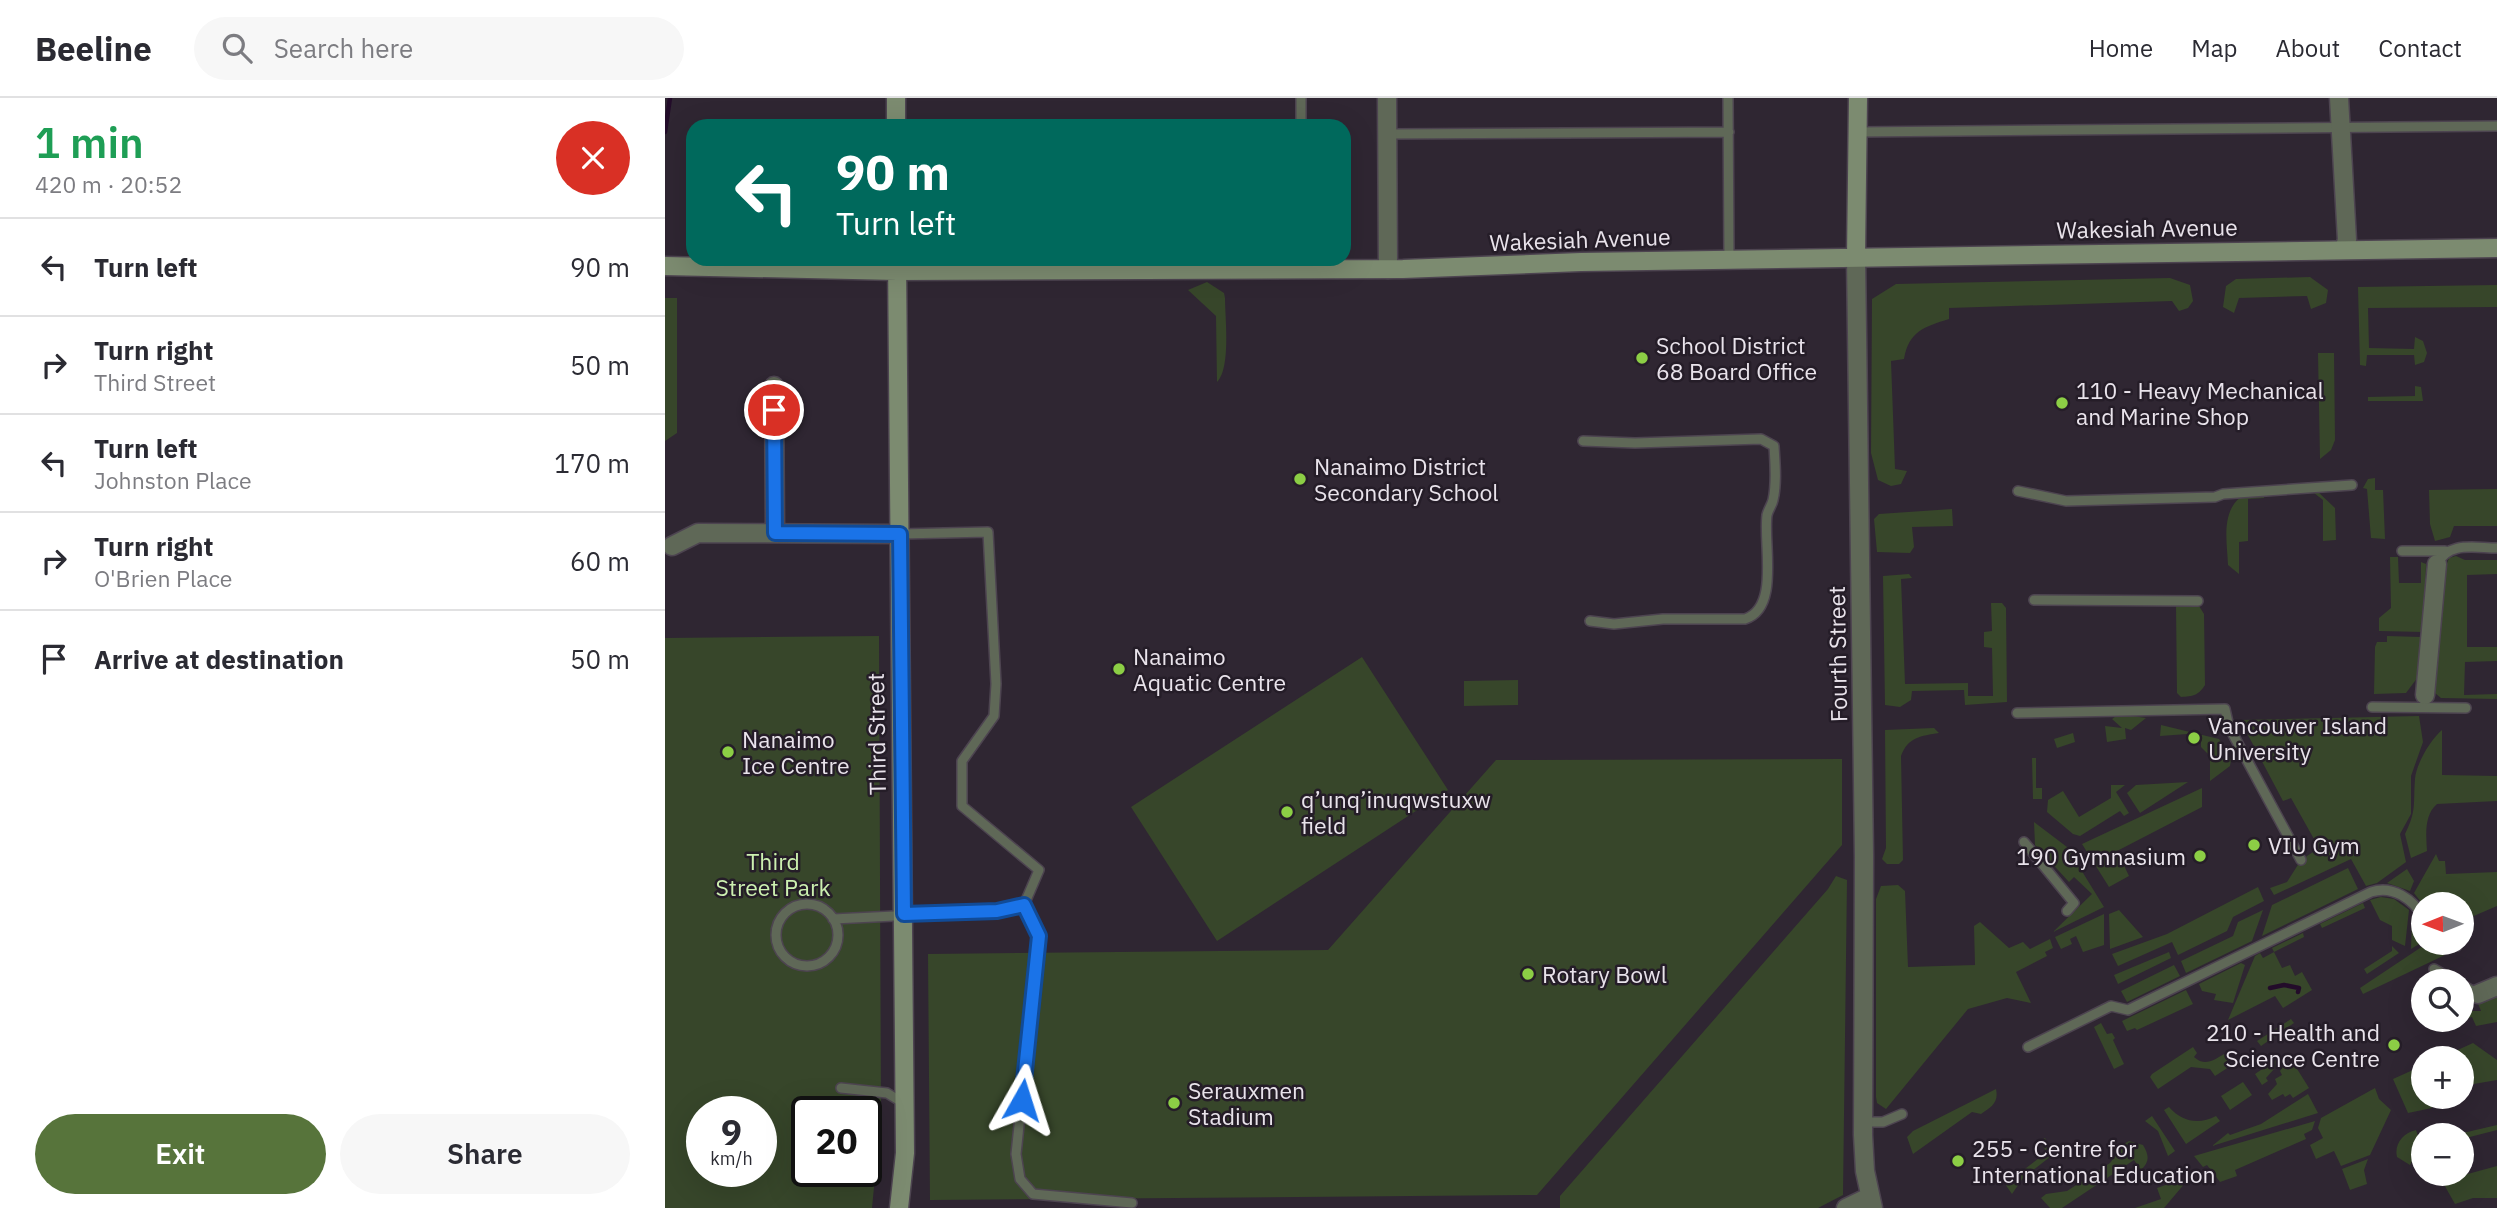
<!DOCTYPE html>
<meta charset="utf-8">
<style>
body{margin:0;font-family:"IBM Plex Sans",sans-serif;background:#f7f7f7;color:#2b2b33;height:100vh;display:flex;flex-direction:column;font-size:26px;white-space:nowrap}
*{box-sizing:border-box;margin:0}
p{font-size:23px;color:#7c7c81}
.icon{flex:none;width:38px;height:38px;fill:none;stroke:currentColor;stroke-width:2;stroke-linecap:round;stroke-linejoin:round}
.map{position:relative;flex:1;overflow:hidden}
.panel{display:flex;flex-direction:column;background:#fff;width:665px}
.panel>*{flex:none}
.top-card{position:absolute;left:21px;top:21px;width:665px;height:147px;border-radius:21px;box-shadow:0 7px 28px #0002;background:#00695c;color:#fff;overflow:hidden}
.needle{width:46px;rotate:269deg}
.fabs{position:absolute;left:1746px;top:794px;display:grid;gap:14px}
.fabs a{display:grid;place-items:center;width:63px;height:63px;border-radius:50%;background:#fff;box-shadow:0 7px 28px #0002;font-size:35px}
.speed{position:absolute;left:21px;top:998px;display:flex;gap:14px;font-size:35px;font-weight:700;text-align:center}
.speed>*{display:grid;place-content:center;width:91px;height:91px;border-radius:50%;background:#fff;box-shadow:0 7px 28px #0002;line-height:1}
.speed small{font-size:18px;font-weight:400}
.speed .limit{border:4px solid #111;border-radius:10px;background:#fff;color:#111}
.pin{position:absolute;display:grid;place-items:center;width:60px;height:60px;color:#fff;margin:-30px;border:4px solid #fff;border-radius:50%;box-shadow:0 2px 7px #0007}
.me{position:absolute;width:77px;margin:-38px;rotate:6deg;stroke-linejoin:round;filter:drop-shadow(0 0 5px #0008)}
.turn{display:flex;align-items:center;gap:24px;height:147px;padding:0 35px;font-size:32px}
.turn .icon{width:91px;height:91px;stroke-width:2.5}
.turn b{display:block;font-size:49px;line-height:60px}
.round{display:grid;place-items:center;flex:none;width:74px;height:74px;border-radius:37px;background:#f7f7f7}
.overview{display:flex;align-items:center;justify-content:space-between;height:119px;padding:0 35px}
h1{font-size:42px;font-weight:600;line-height:52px;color:#1e9e55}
.primary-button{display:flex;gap:14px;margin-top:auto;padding:14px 35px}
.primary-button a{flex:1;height:80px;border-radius:42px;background:#57743b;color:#fff;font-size:28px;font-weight:600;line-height:80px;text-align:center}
.primary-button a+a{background:#f7f7f7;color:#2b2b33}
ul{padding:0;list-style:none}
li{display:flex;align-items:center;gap:21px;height:98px;padding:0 35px;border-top:2px solid #e1e1e2}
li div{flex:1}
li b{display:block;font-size:26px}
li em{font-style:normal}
header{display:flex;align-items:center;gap:42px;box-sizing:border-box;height:98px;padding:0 35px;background:#fff;border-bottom:2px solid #e1e1e2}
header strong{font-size:33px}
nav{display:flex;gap:38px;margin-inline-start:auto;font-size:24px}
.search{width:490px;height:63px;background:#f7f7f7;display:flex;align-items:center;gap:18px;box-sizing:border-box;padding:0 24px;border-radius:38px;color:#7c7c81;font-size:26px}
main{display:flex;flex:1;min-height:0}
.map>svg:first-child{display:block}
.green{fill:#37462a;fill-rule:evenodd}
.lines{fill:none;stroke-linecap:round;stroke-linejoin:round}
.stream{stroke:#230c2a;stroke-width:4.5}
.lane-casing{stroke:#4d4450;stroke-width:12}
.street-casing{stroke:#4d4450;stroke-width:21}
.secondary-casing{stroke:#4d4450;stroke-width:21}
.lane{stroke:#5f6857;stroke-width:9}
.street{stroke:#5f6857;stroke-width:18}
.secondary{stroke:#7c8b70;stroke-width:18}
.route-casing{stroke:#114b97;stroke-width:18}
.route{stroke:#1a73e8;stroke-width:12}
.poi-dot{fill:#8cce45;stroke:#251d28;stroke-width:2.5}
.labels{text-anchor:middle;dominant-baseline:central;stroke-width:5;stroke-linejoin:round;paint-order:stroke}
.street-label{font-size:23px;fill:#e9e3eb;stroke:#251d28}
.poi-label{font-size:23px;fill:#e9e3eb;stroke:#251d28;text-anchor:start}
.park-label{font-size:23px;fill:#ccf0b0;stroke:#251d28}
</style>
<header>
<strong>Beeline</strong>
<div class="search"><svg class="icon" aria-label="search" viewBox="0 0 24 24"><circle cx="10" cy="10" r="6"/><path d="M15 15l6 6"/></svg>Search here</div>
<nav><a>Home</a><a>Map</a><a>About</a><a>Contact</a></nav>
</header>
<main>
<section class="panel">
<div class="overview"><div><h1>1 min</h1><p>420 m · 20:52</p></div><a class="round" style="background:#d93025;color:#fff"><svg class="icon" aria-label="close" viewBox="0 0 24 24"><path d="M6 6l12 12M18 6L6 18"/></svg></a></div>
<ul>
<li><svg class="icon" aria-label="left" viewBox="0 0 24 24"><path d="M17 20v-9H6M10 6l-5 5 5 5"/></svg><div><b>Turn left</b></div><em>90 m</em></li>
<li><svg class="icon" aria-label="right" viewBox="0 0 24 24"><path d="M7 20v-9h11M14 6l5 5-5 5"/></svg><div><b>Turn right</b><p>Third Street</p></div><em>50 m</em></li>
<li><svg class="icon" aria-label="left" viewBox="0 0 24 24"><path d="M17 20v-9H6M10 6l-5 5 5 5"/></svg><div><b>Turn left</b><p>Johnston Place</p></div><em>170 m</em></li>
<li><svg class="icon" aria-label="right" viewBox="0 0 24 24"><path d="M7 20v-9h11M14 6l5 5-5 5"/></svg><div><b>Turn right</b><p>O'Brien Place</p></div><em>60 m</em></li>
<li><svg class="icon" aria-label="arrive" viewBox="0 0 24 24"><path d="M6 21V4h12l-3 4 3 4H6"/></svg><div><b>Arrive at destination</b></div><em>50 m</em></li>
</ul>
<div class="primary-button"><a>Exit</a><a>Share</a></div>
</section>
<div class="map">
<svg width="1832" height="1110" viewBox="0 0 1832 1110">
<rect width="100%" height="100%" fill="#2f2632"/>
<path class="green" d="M1645,179L1663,192L1661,205L1646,211L1642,198L1574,200L1569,215L1558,209L1561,188L1571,181Z
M1505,180L1525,187L1528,203L1523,210L1514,213L1507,203L1284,210V221C1259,229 1244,233 1239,261L1226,263L1230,371L1242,373L1236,386L1226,388L1213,382L1206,355L1207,201L1231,186Z
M542,184L559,195L560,200C560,220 566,270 552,284L551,218L523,192Z
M1832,187V209L1703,210L1704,250L1749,251L1750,239L1758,243L1762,255L1759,264L1750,267L1749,257H1702L1701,268L1695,267L1693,189Z
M0,200H12V335L0,343Z
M1653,255H1669L1670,342L1666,352L1655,361Z
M1750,288L1756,289L1758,303H1703V299L1750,298Z
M1710,380V392H1718L1720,441L1706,440L1702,391L1698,390L1703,381Z
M1832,391V428H1789L1785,439L1770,443L1765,426L1764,392Z
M1651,392L1670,410L1671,442L1658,443V402L1649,395Z
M1580,396H1599V400L1583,401V443L1574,444V476L1563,467C1562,442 1555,411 1580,396Z
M1287,411L1288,428L1247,429L1249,449L1245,455L1212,454L1209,421L1214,416Z
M1791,458L1800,462H1832V476L1802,477V549H1832V563L1800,564L1799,597L1832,596V601L1776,600L1770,595L1778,476L1784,460Z
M1725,459H1733L1734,485H1756V464L1761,466L1759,534L1714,533V520L1726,510Z
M1244,476L1247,480L1236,481L1240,586L1303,585V598H1328L1327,550L1319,549V534L1327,533L1326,505H1337L1341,510L1342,604L1300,607L1299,592L1247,593L1246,602L1235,609L1220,607L1218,478Z
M1511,508H1534L1539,516L1540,587C1533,598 1528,598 1516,599L1512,595Z
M214,538L216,1016L207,1110H0V540ZM37,1013H96V1073H37ZM142,1013H201V1073H142Z
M1722,538L1756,539L1753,579L1741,595L1709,596L1710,549L1712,544H1722Z
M697,559L783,692L552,843L466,709Z
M853,582V607L799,608V583Z
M1454,616L1481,620L1466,632L1460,630L1461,641L1442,644L1440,628L1457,630L1447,621Z
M1754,618L1758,644L1746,678V716L1735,736L1741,764L1712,785L1701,788L1686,761L1609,797L1605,790L1622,784L1636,762L1654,750L1626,700L1618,703L1575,622Z
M1496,627L1554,641L1566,662L1565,668L1545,683V658L1536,649V635L1495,638Z
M1269,630L1274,635C1256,638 1243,639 1236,658L1238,762L1234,766H1222L1217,761L1221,750L1220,632Z
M1777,632V677L1832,678V703L1772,706C1759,717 1761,737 1762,753L1746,760L1740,736C1752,712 1748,706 1750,681C1751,666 1766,641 1777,632Z
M1408,635L1410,644L1392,650L1389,641Z
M1367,660H1371V690H1377V701H1368Z
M1177,661V747L872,1097L265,1102L263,856L663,852L831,662Z
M1523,684L1475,715L1462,695L1471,687Z
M1446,687H1460L1451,694L1464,715L1459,718L1455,713L1415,738L1408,736L1382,714L1383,702L1398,693L1414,719L1446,700Z
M1537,690V709L1452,753L1464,778L1444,789L1417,746Z
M1369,724L1402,749L1439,809L1388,834L1427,796L1409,779L1404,784L1370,747Z
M1771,756L1774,763H1780L1781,776L1832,774V808L1797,823V807L1759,808L1749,795Z
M1683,770L1693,791L1597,838L1607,807Z
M1742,771L1749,783L1745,793L1722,785Z
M1171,778L1182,782L1178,1097L1153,1110H895V1098L1163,791Z
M1233,787L1240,793L1243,869L1310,867L1309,828L1315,824L1344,850L1358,844L1365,851L1385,841L1388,850L1380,854L1382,858L1351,874L1366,905L1342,900L1303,911L1221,1011L1212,1005L1211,999V801L1216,788Z
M1593,789L1599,803L1568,819L1562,833L1513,857L1507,844L1453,868L1447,856L1502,836Z
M1716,799L1729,801L1744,812L1740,848L1727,842V828L1715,822L1705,802Z
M1698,805L1700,810L1657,830L1655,826Z
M1454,812L1478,839L1445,851L1444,816Z
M1598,812L1587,843L1521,875L1516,863L1568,838L1573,824Z
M1439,816V847L1418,854L1411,838L1405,841L1407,846L1396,851L1390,839Z
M1747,818L1759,836V843L1746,851Z
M1638,835L1639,839L1609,854L1617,870L1625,867L1630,878L1637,874L1647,892L1618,910L1610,898L1563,922L1590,858L1595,855L1598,860L1609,854L1607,850Z
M1761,846L1780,857L1698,896L1695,890Z
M1727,848L1734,855L1702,876L1699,871L1727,853Z
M1504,854L1506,860L1453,886L1449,877Z
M1576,865L1580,867L1568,905L1549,902L1551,896L1537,893L1534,886Z
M1509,867L1515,878L1462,904L1456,893Z
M1521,892L1528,906L1472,932L1470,930L1462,933L1457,923Z
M1832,894V924L1811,928L1807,919L1800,921L1797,913H1816L1812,903Z
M1626,921L1629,925L1596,948L1592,943Z
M1436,925L1442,936L1447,935L1450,940L1448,942L1459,966L1449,971L1429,929Z
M1808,945L1832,962V982L1797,988V961H1773Z
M1528,949L1532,955L1529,959C1540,969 1549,962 1559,956L1567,967L1550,978L1545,971L1526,969L1493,991L1485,979L1487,976Z
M1612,961L1610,970L1601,980L1603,983L1597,987L1590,976Z
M1621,964L1624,969L1629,966L1644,990L1628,1000L1625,996L1620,999L1618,996L1607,1002L1603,996L1612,986L1610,981L1617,977L1615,973Z
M1759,967V999H1765L1767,1010L1743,1015L1728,981Z
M1578,984L1587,997L1565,1012L1556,998Z
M1710,990L1714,1001L1726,1012L1705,1057L1676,1068L1669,1053L1651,1061L1645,1047L1658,1040L1653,1030L1656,1020Z
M1331,991C1334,1005 1326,1009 1316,1016L1307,1014L1248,1056L1242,1039L1248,1033Z
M1643,996L1653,1015L1547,1048L1563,1035L1565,1037L1596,1026Z
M1504,1009C1517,1024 1534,1027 1551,1018L1555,1023L1521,1046L1499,1012Z
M1487,1018L1510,1053L1503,1058L1493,1033L1480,1023Z
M1650,1023L1647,1032L1639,1036L1641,1041L1570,1072L1572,1078L1555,1084L1542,1067L1538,1069L1529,1058Z
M1832,1027V1032L1797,1041V1038H1785Z
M1751,1032L1755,1044H1759V1051L1752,1053L1745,1067L1732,1059C1729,1046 1738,1035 1751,1032Z
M1380,1040L1390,1055L1358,1080L1347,1096L1340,1086L1382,1054L1374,1043Z
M1464,1043L1478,1047C1484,1057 1485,1064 1476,1072L1469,1062L1397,1110H1385L1376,1100L1381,1096L1402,1093L1445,1065L1459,1046Z
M1703,1061L1699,1072L1702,1086L1685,1092L1677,1071Z
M1832,1068V1100H1808L1790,1106L1777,1083Z
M1526,1078L1499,1110H1470L1496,1101L1492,1090Z"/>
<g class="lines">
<path class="stream" d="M0,34L5,0
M1605,890L1619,887L1634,890L1633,894"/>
<g class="lane-casing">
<path id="lane" d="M636,0V28
M1063,0L1064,161
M1193,34L1832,28
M722,36L1064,34
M918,343L970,345L1096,341L1109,348C1110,365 1112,385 1108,402C1107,407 1103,412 1102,417C1098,446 1115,510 1080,521H998L949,526L925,523
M1353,393L1401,403L1550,399L1558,396L1687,387
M235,436L323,434L331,586L329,618L297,663V708L374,772L359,807L374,838L351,1056L355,1081L368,1096L467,1105
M1737,453H1780
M1772,466C1784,443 1809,450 1832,450
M1369,502L1533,503
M1707,609L1801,610
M1352,615L1560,611L1564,629L1636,762
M1359,744L1409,805L1402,813
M111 837a31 31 0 1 1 62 0a31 31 0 1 1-62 0Z
M168,821L332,813L359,807
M1779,845L1792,848
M1769,871L1792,884
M1797,887L1813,896
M1363,949L1446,908L1463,912L1706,794C1728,787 1748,801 1759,820
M176,990L222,995L240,1006
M1198,1024H1218L1237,1016"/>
</g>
<g class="street-casing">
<path id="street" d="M722,0L723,171
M1674,0L1682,142L1679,151
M1191,160L1199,758L1198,1037L1200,1073L1208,1110
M109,288L110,435
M7,448L33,435L235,436
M1760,597L1772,466
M1813,896L1832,888
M1181,1110L1204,1099"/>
</g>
<g class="secondary-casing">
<path id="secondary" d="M231,0V28
M1191,160L1193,0
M232,161L240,1055L234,1110
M0,168L232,173L738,171L916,164L1832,150"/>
</g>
<use href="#lane" class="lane"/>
<use href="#street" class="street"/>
<use href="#secondary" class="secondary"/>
</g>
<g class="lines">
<g class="route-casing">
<path id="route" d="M109,312L110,435L235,436L239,816L332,813L359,807L374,838L357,1002"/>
</g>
<use href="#route" class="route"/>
</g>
<g class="poi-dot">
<circle cx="977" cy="260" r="7"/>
<circle cx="1397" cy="305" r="7"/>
<circle cx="635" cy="381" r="7"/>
<circle cx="454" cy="571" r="7"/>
<circle cx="1529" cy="640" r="7"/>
<circle cx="63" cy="654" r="7"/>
<circle cx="622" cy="714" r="7"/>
<circle cx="1589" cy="747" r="7"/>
<circle cx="1535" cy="758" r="7"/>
<circle cx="863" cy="876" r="7"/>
<circle cx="1729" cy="947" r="7"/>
<circle cx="509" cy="1005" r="7"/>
<circle cx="1293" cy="1063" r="7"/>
</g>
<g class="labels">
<g class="street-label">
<text transform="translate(1482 130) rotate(-1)">Wakesiah Avenue</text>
<text transform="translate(915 141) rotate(-2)">Wakesiah Avenue</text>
<text transform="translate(1172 556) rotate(-91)">Fourth Street</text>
<text transform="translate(211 636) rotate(-91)">Third Street</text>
</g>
<g class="poi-label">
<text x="991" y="247">School District<tspan x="991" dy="26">68 Board Office</tspan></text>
<text x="1411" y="292">110 - Heavy Mechanical<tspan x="1411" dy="26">and Marine Shop</tspan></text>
<text x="649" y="368">Nanaimo District<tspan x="649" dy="26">Secondary School</tspan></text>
<text x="468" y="558">Nanaimo<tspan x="468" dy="26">Aquatic Centre</tspan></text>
<text x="1543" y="627">Vancouver Island<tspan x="1543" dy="26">University</tspan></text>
<text x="77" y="641">Nanaimo<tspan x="77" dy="26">Ice Centre</tspan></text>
<text x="636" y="701">q’unq’inuqwstuxw<tspan x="636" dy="26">field</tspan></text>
<text x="1603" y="747">VIU Gym</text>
<text x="1521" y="758" text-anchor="end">190 Gymnasium</text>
<text x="877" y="876">Rotary Bowl</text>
<text x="1715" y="934" text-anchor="end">210 - Health and<tspan x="1715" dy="26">Science Centre</tspan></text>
<text x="523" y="992">Serauxmen<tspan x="523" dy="26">Stadium</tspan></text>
<text x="1307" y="1050">255 - Centre for<tspan x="1307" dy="26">International Education</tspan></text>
</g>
<g class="park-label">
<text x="108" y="763">Third<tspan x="108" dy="26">Street Park</tspan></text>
</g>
</g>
</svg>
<div class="fabs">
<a><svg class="needle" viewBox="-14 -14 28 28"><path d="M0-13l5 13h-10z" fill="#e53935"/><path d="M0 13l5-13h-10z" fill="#7c7c81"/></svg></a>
<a><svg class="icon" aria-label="search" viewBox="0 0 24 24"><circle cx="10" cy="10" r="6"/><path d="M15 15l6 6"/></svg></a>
<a>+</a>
<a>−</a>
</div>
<div class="speed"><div>9<small>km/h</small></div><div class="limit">20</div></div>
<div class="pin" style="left:109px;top:312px;background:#d93025"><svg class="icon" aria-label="arrive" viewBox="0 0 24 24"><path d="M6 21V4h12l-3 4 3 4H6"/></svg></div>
<svg class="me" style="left:357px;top:1002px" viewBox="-20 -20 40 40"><path d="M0-17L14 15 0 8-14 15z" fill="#1a73e8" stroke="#fff" stroke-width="4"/></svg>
<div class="top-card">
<div class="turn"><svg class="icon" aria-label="left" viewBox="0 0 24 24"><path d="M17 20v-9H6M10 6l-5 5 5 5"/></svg><div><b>90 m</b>Turn left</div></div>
</div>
</div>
</main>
